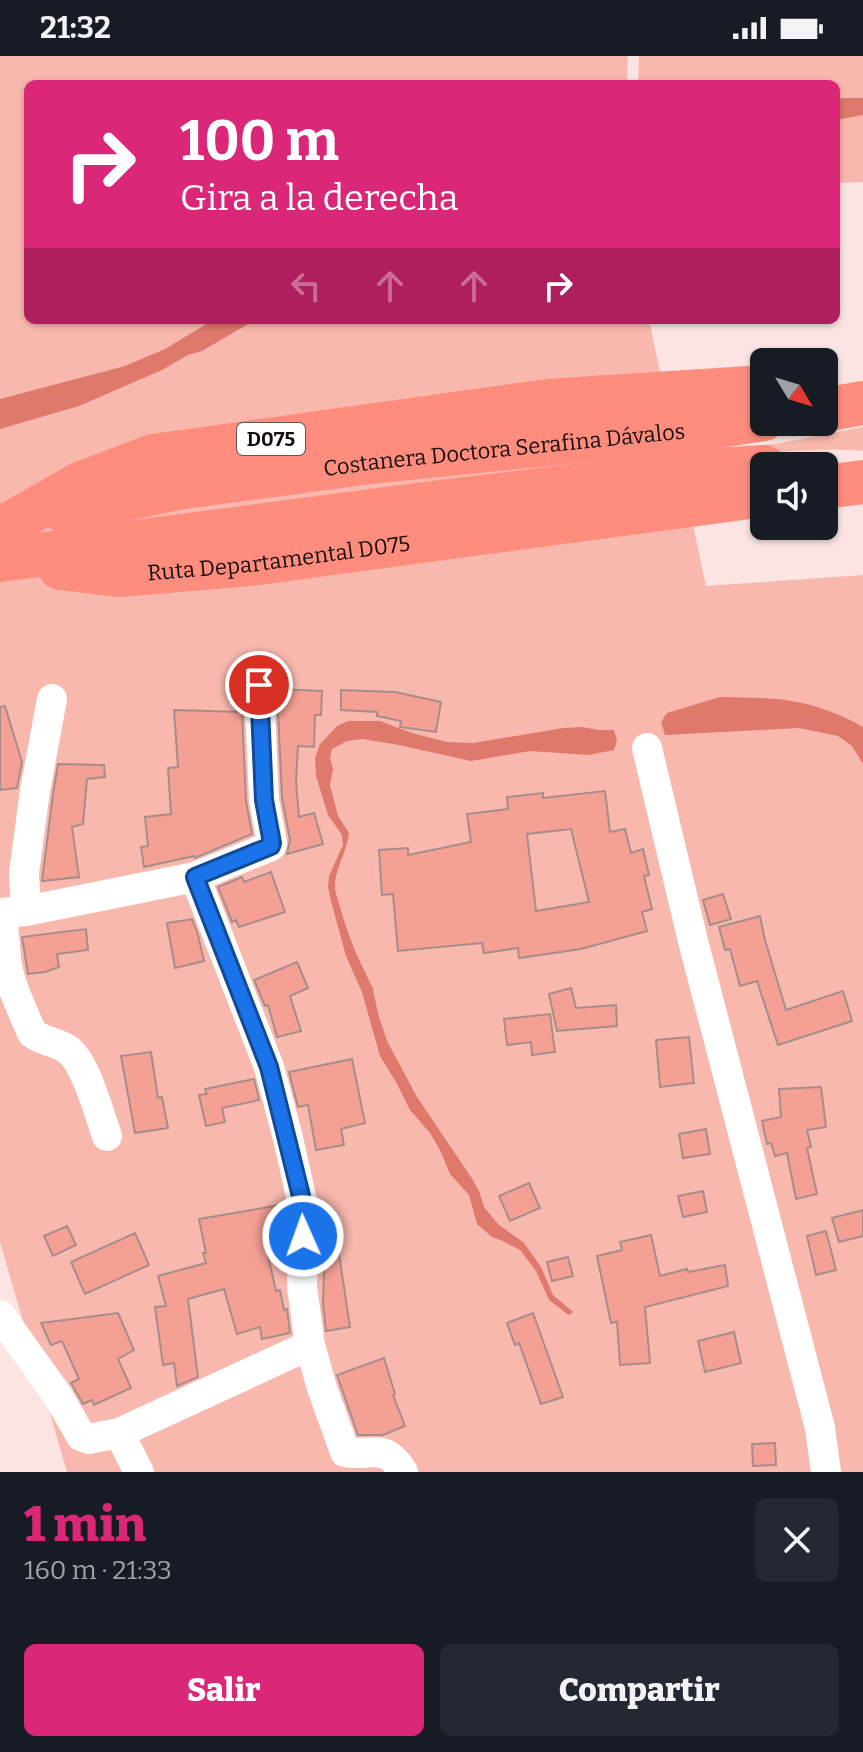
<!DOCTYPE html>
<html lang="es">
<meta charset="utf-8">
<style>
body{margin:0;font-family:Bitter,serif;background:#242831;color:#f1f3f6;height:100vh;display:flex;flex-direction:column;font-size:30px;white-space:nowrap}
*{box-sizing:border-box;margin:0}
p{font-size:26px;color:#9ea1a6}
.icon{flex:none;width:44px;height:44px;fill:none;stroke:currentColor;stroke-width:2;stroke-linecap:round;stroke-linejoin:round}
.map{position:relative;height:1416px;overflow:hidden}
.details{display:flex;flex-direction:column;background:#171b24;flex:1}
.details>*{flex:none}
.top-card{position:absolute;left:24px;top:24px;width:816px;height:244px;border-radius:12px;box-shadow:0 2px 6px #0004;background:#db2777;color:#fff;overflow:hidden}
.needle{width:52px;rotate:128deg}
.buttons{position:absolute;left:750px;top:292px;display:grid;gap:16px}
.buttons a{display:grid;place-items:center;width:88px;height:88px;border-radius:12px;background:#171b24;box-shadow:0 2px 6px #0004;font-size:40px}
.pin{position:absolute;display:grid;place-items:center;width:68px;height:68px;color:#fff;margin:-34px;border:4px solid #fff;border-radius:50%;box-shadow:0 2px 8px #0007}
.me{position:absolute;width:88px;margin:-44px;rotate:358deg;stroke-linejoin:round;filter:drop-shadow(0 0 6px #0008)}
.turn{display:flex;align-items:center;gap:28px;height:168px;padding:0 24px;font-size:36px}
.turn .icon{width:104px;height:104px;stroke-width:2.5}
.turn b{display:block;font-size:56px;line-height:68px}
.lanes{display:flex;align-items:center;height:76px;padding:0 24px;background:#0003;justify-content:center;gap:40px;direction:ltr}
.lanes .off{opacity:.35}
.round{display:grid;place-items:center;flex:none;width:84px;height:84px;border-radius:12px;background:#242831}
.headline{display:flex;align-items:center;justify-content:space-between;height:136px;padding:0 24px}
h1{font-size:48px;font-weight:800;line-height:60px;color:#db2777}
.cta{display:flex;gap:16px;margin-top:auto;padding:16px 24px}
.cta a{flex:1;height:92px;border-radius:12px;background:#db2777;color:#fff;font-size:32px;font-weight:800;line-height:92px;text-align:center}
.cta a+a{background:#242831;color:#f1f3f6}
.status{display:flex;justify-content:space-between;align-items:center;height:56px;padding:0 40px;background:#171b24;direction:ltr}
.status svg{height:22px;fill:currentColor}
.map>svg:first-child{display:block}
.green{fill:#f9b8ae}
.water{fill:#df796c}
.building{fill:#f5a094;stroke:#a78d89;stroke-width:2;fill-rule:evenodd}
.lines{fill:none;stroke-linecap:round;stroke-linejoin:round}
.street{stroke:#fff;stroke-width:30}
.highway{stroke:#fe8d7e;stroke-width:44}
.route-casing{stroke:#114b97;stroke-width:20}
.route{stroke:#1a73e8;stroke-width:14}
.labels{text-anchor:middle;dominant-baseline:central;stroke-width:6;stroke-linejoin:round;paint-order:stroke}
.shield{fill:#fff;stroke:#5d5655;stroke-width:2}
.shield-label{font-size:20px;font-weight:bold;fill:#170e0c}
.street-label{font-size:22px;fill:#170e0c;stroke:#fff}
</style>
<div class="status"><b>21:32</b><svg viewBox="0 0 49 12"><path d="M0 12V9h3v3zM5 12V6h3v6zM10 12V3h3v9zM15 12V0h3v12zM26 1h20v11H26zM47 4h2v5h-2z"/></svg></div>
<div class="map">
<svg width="863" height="1416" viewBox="0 0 863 1416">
<rect width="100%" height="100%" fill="#fbe4e1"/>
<path class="green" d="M0,0H628L627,28H28V264H649L706,530L863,519V1416H67L0,1186Z
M639,0H863V126L836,127V28H638Z
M863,371V395C812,390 759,398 707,402L730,393L780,387Z"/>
<path class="water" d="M847,42H863V59L836,64V43Z
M213,264H255L202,295L188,299L162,314L79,350L0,373V343L125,310L165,293Z
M720,641C744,642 768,641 791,645C815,648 842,659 863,671V708L852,690L838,680L799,672L665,679L661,666L667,657Z
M348,665H380L412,677L447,686L473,687L563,672L582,671L598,674H614L617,685L614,694L589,699L530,695L471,705L399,689L362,683L347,685L332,693L330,702L333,713L330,729L338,760L349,777C347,795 337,809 335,826C334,834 338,843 340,851C348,881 360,907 374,934L373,935L379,961L387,985L417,1041L471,1121L479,1135L484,1151L498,1168L524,1187L541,1211L553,1239L573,1256L569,1259L549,1244L536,1215L520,1194L503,1185L492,1181L477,1168L469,1139L450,1118L440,1094L430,1077L410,1054L396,1026L380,1000L362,936L346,900L331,845L328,831L329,820L343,789L342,779L328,759L316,720L315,702L320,688L337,670Z"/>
<path class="building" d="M277,633L322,635L321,659H315L314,691L298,690L296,725L299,761L314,757L323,788L287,798L290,784L282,742Z
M341,634L395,636L441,646L436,676L400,671L401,665L377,660V656L341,654Z
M5,650L22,706L17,732L0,734V651Z
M174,654L242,656L246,745L252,778L195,802L194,800L144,811L141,791L148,790L145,761L171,758L168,712L178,711Z
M58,708L104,709L105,721L87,723L83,768L72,771L79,821L42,825L53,738Z
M605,735L610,776L625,773L631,797L643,793L649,819L644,820L652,853L642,856L647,875L581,893L519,902L518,892L484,897L482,887L398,895L393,838L382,839L379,794L408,792V799L471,786L467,758L508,753L507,741L543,737V742ZM571,773L589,846L536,855L527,778Z
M271,816L285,856L239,871L236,864L232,866L218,831L242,821L244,826Z
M723,838L731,863L710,869L703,844Z
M760,860L765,884L786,954L843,935L852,965L778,989L757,925L740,930L730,893L725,894L719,871Z
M192,863L198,879L204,905L175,912L167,867Z
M86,873L88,894L57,898L59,911L45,916L28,918L22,881Z
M297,906L308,932L290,940L301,975L277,981L268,949L265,950L254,924Z
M571,932L576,952L616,949L617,970L557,975L549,938Z
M550,958L555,996L532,999L531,986L507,989L504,963Z
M689,981L694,1027L660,1031L656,984Z
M151,996L158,1042L162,1041L168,1072L135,1077L121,1000Z
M352,1003L365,1067L341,1073L344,1089L316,1094L308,1049L298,1051L289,1016Z
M254,1023L259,1044L222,1052L225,1066L206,1070L199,1039L207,1038L205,1033Z
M821,1031L826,1071L807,1074L811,1091L807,1092L817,1138L796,1143L787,1097L775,1100L771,1087L767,1088L762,1065L781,1061L779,1033Z
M706,1073L710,1098L683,1102L679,1078Z
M529,1127L540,1152L510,1165L499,1140Z
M703,1135L707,1156L683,1161L678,1140Z
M280,1149L285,1178L264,1182L276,1235L280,1234L284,1254L287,1253L290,1277L262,1283L260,1271L237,1278L224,1233L188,1243L198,1321L177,1330L174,1307L163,1309L155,1251L166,1250L158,1220L206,1207L203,1197H206L199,1163Z
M863,1154V1180L839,1186L832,1162Z
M67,1170L76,1189L53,1200L44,1180Z
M826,1175L836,1214L816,1219L807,1180Z
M135,1177L149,1209L85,1238L71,1206Z
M325,1178H336L350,1271L326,1275L323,1248Z
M651,1179L660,1220L687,1213L688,1216L725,1209L728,1230L645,1251L650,1307L620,1309L617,1266L611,1267L597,1200L622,1194L620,1186Z
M568,1201L573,1220L552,1225L547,1206Z
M118,1257L134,1294L118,1303L131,1332L94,1349L92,1344L83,1348L71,1327L79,1323L62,1285L51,1289L41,1267Z
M533,1257L563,1341L541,1348L519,1287L515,1289L507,1267Z
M734,1276L741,1307L705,1316L698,1285Z
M384,1302L395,1338L393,1339L405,1370L383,1379H358L337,1319Z
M775,1387L776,1409L753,1410L752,1388Z"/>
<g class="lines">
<path class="street" d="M647,692L693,885L820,1372L826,1416
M195,821L269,1011L288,1082L304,1154L302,1231L310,1289L322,1332L345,1396C374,1401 384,1385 403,1416
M26,855L24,817L35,735L52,643
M0,857L26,855L195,821L271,790L272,787L264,744L259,629
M1,857C4,872 5,887 6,903C9,928 22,953 32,977C42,985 56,986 67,993C86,1006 99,1058 107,1080
M0,1259L58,1340L81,1380L89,1383L119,1377L310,1289
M119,1377L139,1416"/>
<g class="highway">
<path d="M824,354L863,347"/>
<path d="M824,431L863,426"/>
<path id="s1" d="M65,456L177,432L378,405L700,373L764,363"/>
<path d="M0,469H8L79,428L153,400L548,345L764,331"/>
<path d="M0,504L416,449L700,415L764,411"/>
<path id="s2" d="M60,512L119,519L250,508L764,439"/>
</g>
</g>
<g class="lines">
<g class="route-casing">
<path id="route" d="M259,629L264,744L272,787L271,790L195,821L269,1011L301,1140L304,1154L303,1180"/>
</g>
<use href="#route" class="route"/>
</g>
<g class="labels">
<rect class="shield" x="237" y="367" width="68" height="32" rx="6"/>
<g class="shield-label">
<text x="271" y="383">D075</text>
</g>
<g class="street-label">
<text stroke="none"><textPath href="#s1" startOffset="444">Costanera Doctora Serafina Dávalos</textPath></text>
<text stroke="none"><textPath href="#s2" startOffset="220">Ruta Departamental D075</textPath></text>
</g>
</g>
</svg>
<div class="buttons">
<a><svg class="needle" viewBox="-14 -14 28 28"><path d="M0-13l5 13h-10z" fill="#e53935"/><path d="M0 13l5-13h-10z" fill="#9ea1a6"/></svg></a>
<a><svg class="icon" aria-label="sound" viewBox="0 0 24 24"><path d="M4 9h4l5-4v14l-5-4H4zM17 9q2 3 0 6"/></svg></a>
</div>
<div class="pin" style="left:259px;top:629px;background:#d93025"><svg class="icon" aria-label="arrive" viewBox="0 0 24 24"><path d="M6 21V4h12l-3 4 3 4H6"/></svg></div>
<svg class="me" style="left:303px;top:1180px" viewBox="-20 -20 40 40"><circle r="17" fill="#1a73e8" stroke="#fff" stroke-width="3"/><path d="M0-11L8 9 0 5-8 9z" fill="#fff"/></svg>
<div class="top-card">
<div class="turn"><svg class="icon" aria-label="right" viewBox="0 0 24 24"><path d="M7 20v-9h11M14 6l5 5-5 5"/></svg><div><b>100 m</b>Gira a la derecha</div></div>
<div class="lanes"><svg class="icon off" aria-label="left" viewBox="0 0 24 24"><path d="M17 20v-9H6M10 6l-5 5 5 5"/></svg><svg class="icon off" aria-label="ahead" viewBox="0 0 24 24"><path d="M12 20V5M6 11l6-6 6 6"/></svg><svg class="icon off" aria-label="ahead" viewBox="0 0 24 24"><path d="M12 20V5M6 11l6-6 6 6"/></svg><svg class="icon" aria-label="right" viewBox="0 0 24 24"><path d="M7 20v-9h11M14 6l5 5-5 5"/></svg></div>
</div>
</div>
<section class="details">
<div class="headline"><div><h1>1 min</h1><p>160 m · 21:33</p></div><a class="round"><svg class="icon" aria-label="close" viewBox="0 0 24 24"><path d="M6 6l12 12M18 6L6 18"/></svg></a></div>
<div class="cta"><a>Salir</a><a>Compartir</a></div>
</section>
